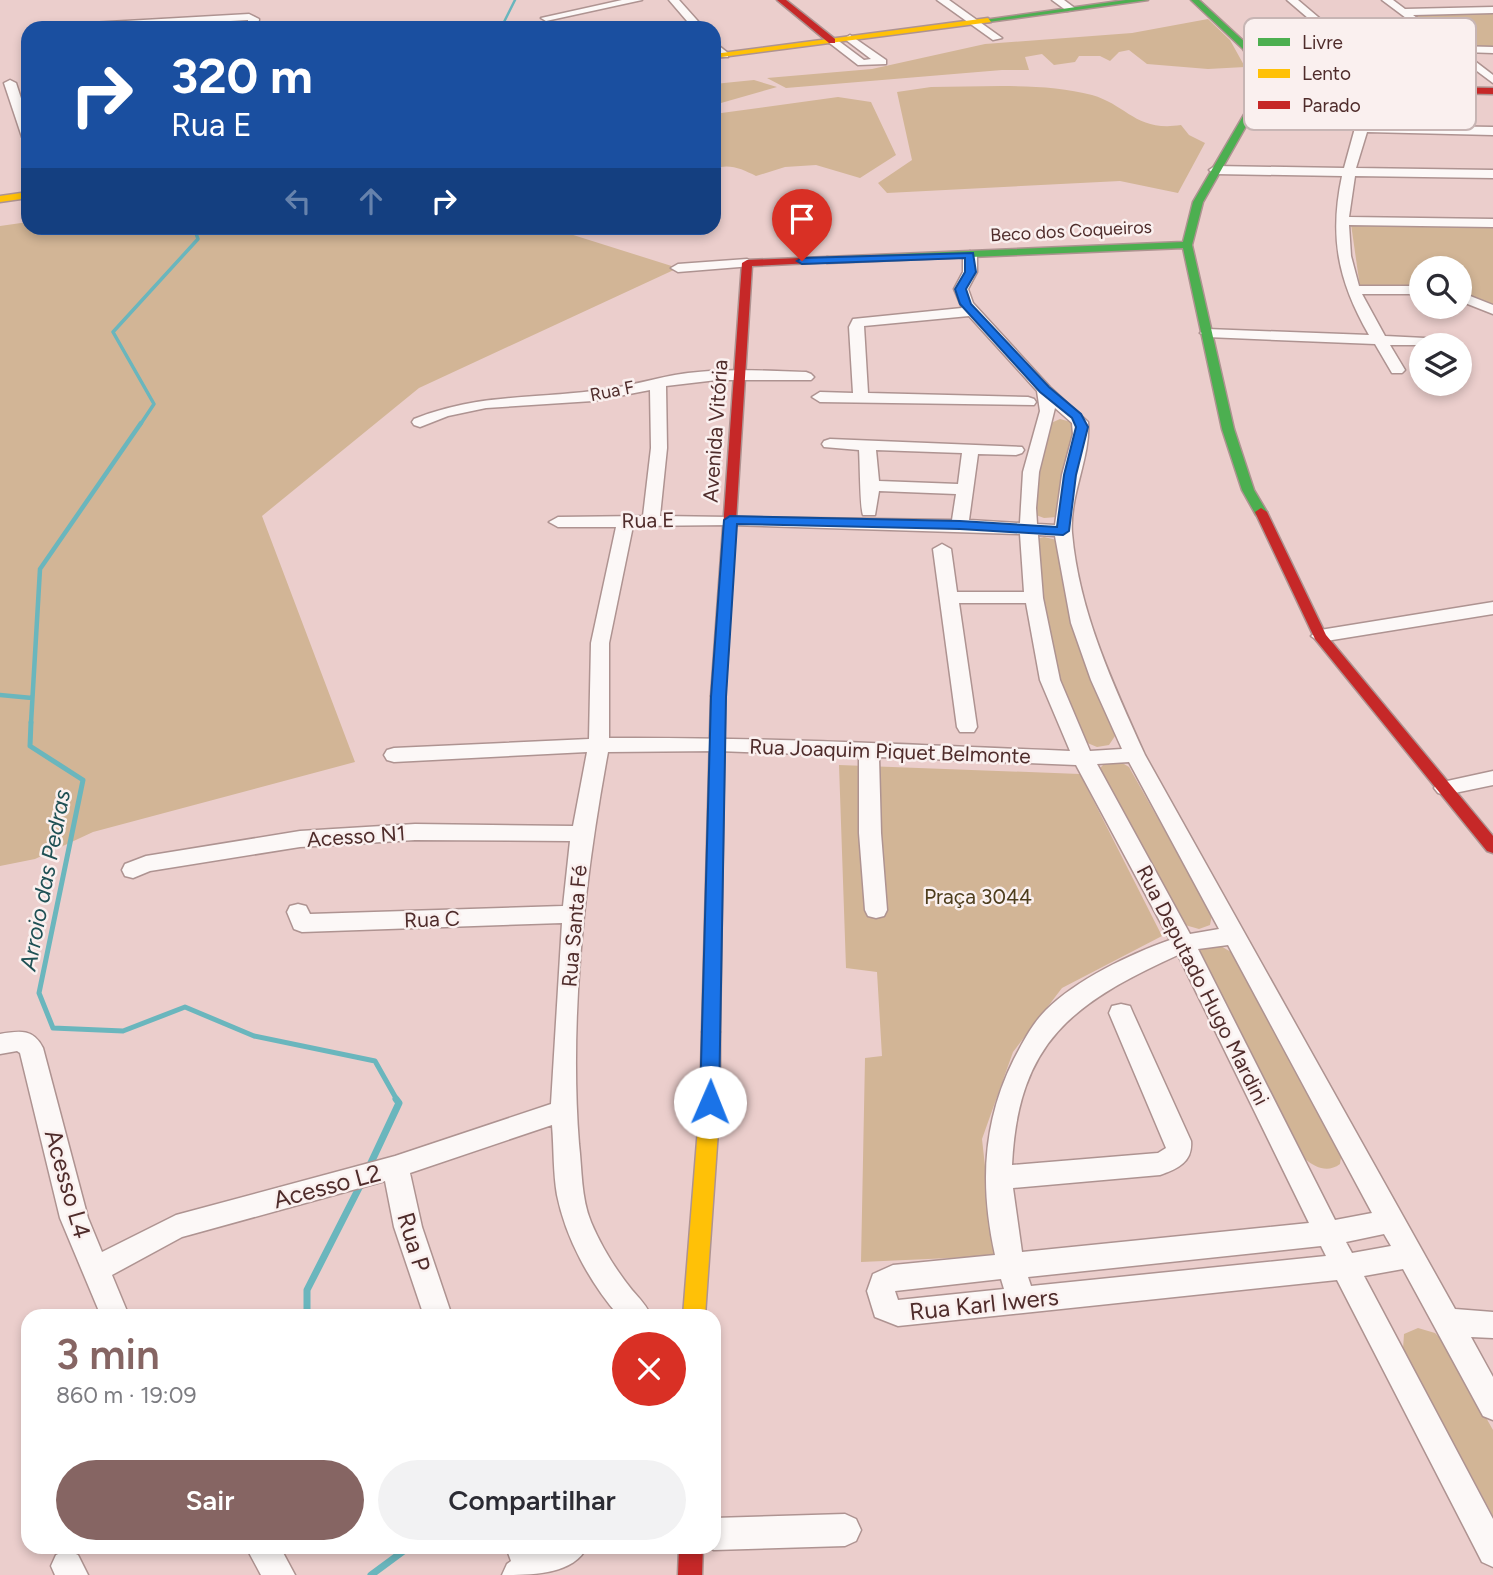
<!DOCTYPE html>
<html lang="pt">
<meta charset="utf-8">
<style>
body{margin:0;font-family:Figtree,sans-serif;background:#f2f2f3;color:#2b2b33;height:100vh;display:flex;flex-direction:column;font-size:26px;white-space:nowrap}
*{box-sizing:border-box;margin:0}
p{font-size:23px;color:#7c7c81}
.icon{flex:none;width:38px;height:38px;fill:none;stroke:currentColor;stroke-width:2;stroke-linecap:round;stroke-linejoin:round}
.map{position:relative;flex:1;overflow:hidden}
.side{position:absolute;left:21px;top:1309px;width:700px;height:245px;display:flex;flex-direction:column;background:#fff;border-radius:21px;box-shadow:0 4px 10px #0003}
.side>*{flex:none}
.banner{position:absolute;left:21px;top:21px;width:700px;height:214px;border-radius:21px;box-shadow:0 4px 10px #0003;background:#1a4fa0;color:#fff;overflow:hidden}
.fabs{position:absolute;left:1409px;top:256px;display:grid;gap:14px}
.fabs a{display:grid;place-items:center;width:63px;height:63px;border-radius:50%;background:#fff;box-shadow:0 4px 10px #0003;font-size:35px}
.pin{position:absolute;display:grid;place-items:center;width:60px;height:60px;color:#fff;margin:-72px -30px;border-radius:50% 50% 50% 0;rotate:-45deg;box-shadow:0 0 7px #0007}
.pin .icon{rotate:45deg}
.me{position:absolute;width:77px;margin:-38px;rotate:1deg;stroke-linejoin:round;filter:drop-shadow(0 0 5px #0008)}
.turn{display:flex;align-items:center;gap:24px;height:147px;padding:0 35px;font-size:32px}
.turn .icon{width:91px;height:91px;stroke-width:2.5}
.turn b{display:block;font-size:49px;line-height:60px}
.lanes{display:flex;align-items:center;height:66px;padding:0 35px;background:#0003;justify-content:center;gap:35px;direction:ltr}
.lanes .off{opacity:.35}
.round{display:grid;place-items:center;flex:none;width:74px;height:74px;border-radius:37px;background:#f2f2f3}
.head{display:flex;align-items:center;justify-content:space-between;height:119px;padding:0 35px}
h1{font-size:42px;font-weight:600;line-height:52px;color:#866563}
.action{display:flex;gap:14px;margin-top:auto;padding:14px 35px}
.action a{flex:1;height:80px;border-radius:42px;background:#866563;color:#fff;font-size:28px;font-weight:600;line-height:80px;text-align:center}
.action a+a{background:#f2f2f3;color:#2b2b33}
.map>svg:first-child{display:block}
.green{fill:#d2b596}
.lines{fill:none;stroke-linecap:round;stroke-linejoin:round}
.stream-far4{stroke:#6ab6bd;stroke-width:2.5}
.stream-far3{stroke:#6ab6bd;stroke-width:3.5}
.stream-far2{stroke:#6ab6bd;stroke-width:4.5}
.stream-far1{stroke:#6ab6bd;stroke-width:5}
.stream{stroke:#6ab6bd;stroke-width:7}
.street-casing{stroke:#ae9391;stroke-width:3}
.fast-casing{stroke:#ae9391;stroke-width:3}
.slow-casing{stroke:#ae9391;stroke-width:3}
.jam-casing{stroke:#ae9391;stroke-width:3}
.street{fill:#fcf8f7;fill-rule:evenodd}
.fast{fill:#4caf50;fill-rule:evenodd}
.slow{fill:#ffc107;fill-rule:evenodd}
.jam{fill:#c62828;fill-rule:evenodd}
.route{fill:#1a73e8;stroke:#114b97;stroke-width:2}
.labels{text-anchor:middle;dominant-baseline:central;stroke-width:5;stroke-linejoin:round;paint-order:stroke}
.far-street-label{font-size:18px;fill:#4f2c2b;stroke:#faf0ef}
.street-label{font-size:21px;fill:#4f2c2b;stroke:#faf0ef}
.park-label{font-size:21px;fill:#4d3d1c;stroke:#faf0ef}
.water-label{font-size:23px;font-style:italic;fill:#1e5054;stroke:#faf0ef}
.near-street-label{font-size:24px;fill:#4f2c2b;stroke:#faf0ef}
.key{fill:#faf0ef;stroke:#c7b5b4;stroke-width:2}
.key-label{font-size:19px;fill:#4f2c2b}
</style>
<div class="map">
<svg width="1493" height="1575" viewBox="0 0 1493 1575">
<rect width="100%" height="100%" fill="#ebcecc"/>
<path class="green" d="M1493,12V48H1455L1409,14Z
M1208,19L1230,40L1245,67L1208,69L1147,64L1129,50L1119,52L1110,61L1100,56H1079L1075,62L1054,65L1042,54L1025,57L1029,70H1002L786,88L767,78L872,69L985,44L1132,33Z
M754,80L777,87L714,105V84Z
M931,87C981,87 1044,82 1092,95C1127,105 1136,132 1181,125L1189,135L1205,143L1178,193L1120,181L887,193L878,183L912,160L897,92Z
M838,97L871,102L896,155L860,178L816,165L785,167L756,176C742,169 729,163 714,169V114Z
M28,222V228H551L678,268L419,388L262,516L355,762L93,832L35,859L0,866V226Z
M1351,224L1493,227V307L1460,293V268H1421V288L1360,287Z
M1060,419L1075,423L1057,517L1044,518L1036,515C1034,484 1041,452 1051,423Z
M1044,537L1057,540L1086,664L1115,736L1109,745L1097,747L1085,742L1059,679L1043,622L1036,539Z
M1119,761L1129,767L1212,915L1210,925L1199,929L1185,925L1100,772V768L1106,762Z
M839,765L1080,774L1162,936L1062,988L1013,1052L982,1139L995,1256L861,1262L865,1058L882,1056L877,972L846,968Z
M1219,945L1231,952L1342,1151L1340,1164C1328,1173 1316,1168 1305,1159L1198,958L1200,948Z
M1418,1328L1435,1333L1442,1340L1493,1430V1516L1403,1349L1404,1334Z"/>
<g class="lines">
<path class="stream-far4" d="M493,28L504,22L515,0"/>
<path class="stream-far3" d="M140,425L154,404L113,332L198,239L194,228"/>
<path class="stream-far2" d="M0,695L32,698
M31,723L40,569L141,423"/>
<path class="stream-far1" d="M31,722L30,746L83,780L39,993L53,1028L123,1031L185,1007L254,1036L375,1061L397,1100"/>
<path class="stream" d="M369,1167L399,1103L396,1099
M307,1316V1290L362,1182
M371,1575L409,1547"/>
<g class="street-casing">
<path id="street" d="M622,0H642L546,21L541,18Z
M669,0H679L704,28H693Z
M937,0H949L1002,38L993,40Z
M1052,0H1064L1076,9L1067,11Z
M1287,0H1298L1397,84L1385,97L1370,125L1493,127V135L1367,132L1356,168L1493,170V178L1355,176L1349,217L1493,219V227L1349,225L1351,256L1359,286H1421V294H1362L1385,336L1425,338L1439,345H1390L1405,370L1402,373H1392L1375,344L1207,337L1200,333L1207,329L1369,335C1338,281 1329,237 1342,176L1215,174L1209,170L1215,166L1344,168L1355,128L1385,84Z
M1382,0H1393L1405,9L1493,7V13L1413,15L1454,46L1493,47V53L1463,52L1493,75V83Z
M249,14L259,19L258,28H248V20L110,28L68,27L73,24Z
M850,35L886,60V64L858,65L827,41L836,39L864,60L871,59L846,40L845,38Z
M714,42L728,53V57H720L714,51Z
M10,80L16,83L28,120V141L22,137L4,83Z
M970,251L977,255V272L968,289L973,303L1050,387L1088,422C1091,457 1069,496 1072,533C1079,612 1113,684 1145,755L1455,1309L1493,1312V1338L1471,1337L1493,1377V1420L1483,1416L1403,1269L1364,1276L1493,1519V1567L1482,1562L1337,1280L898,1326L875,1317L867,1291L873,1274L893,1265L995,1255C980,1187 982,1123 1014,1059C1023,1042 1032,1024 1046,1010C1076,980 1130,954 1170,940L1076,765L879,757L881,833L887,910L884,916L876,918L868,916L865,910L859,833V756L718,751L608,752C585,876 569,1017 579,1144C582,1169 581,1198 591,1222C601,1246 616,1270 632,1290C640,1299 647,1306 651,1316H619C590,1283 566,1239 557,1195C553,1173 554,1148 552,1125L410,1173L422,1227L452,1316H424L394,1227L385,1181L182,1237L112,1275L129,1316H101L60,1218L20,1053L17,1051L0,1054V1034C19,1031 33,1028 43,1048L88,1218L102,1252L176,1215L395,1156L551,1104L562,923L302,932L294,929L287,912L290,906L298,904L306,906L310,914L563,906L570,841L415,840L300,847L150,871L133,878L125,876L122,870L125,864L146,856L300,831L415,824L573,826L587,752L394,762L387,760L384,755L387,750L394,748L589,739L591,643L616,527H558L549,522L558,517L643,516L651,448L650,390L593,401L486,408L448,416L420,427L414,425L412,422L414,419C477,394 529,399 593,391C626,388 656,377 688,373C727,368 767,371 806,372L811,374L814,377L811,380H717L666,386L667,448L660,516L952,520L956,494L879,491L875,515H863C860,508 860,462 859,450L824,447L822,444L824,441L830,439L1022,447L1024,450L1022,453L1016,455L978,454L969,520L1020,523L1023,472L1040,411L1037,391L969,316L864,326L868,393L1028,397L1034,399L1036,402L1034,405L820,402L812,397L820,392L853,393L849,327L853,319L962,308L954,289L963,272V255ZM1055,408L1072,423L1073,434L1062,475L1055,525L1037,524L1036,508L1039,472ZM876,450L962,453L958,484L879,481ZM730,525L1020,534L1024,592H957L951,549L942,544L933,549L957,727L960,732H974L977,727L959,603H1026L1040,680L1070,751C916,745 763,737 609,738V643L633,526ZM1038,535L1055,536L1071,623L1091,680L1122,749L1090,751L1060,680L1043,598ZM1129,762L1219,929L1190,934L1097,764ZM1228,945L1372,1213L1335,1220L1198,949ZM1178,955L1309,1223L1022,1252L1013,1188L1160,1175C1177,1169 1193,1162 1191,1141L1133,1013L1130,1006L1121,1004L1112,1006L1109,1013L1166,1148L1158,1153L1012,1165C1018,1041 1073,1003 1178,955ZM1384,1234L1391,1246L1352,1253L1346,1242ZM1321,1246L1326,1256L1031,1286L1028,1277ZM1001,1279L1004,1289L898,1300L895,1291Z
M747,259L754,263L752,266L678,272L671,268L678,264Z
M1460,292L1493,305V314L1460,301Z
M1493,602V614L1320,642L1311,636L1320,630Z
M1493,771V785L1445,795L1438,793L1434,788L1438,783Z
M845,1514L856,1519L861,1530L856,1541L845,1546L714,1550L707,1547H714V1518Z
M246,1547H280L295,1575H261Z
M506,1547H587C573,1575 531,1575 502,1575L507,1564L511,1561Z
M67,1550L78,1555L88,1575H55L51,1566L56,1555Z"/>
</g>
<g class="fast-casing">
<path id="fast" d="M1126,0H1148L988,22L984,20Z
M1191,0H1199L1249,46L1271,82L1203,202L1192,245L1234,429L1254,490L1267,512L1261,516L1256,515L1242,490L1222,429L1183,248L827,263L822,260L827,257L1183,242L1193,202L1263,82L1243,49Z
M718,691L725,696L720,1032L717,1037L711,1039L705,1037L702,1032L711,696Z"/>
</g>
<g class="slow-casing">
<path id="slow" d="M988,18L991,22L714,58V54Z
M28,192V198L0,202V196Z
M711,1025L717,1027L720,1032V1103L705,1316H683L700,1103L702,1032L705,1027Z"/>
</g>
<g class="jam-casing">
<path id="jam" d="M777,0H786L835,39V43H829Z
M1264,84L1493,88V94L1261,89V85Z
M827,257L831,258V262L752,266L725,696L718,701L711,696L742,263L747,260Z
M1261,508L1267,512L1326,635L1493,836V853L1487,851L1315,639L1255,512Z
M679,1547H703L702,1575H678Z"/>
</g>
<use href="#street" class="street"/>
<use href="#fast" class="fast"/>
<use href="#slow" class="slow"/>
<use href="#jam" class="jam"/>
</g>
<path class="route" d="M973,253L976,272L966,289L971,304L1049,387L1081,414L1088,427L1076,475L1069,531L1063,535L960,529L737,524L726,697L719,1102L717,1108L710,1110L703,1108L700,1102L711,697L724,520L730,516L960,521L1057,527L1064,475L1076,427L1072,418L1040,392L960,304L955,289L965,272V258L802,264L797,261L802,258Z"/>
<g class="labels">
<g class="far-street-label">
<text transform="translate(1071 231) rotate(-3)">Beco dos Coqueiros</text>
<text transform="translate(612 391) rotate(-11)">Rua F</text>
</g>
<g class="street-label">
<text transform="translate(715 431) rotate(-86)">Avenida Vitória</text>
<text transform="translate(648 520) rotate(-1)">Rua E</text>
<text transform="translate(890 751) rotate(2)">Rua Joaquim Piquet Belmonte</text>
<text transform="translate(356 836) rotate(-4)">Acesso N1</text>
<text transform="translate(432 919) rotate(-2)">Rua C</text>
<text transform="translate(574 926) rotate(-85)">Rua Santa Fé</text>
<text transform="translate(1203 985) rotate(63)">Rua Deputado Hugo Mardini</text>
</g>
<g class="park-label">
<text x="978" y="896">Praça 3044</text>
</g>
<g class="water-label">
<text transform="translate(45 880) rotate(-79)">Arroio das Pedras</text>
</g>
<g class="near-street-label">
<text transform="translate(68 1184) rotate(74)">Acesso L4</text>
<text transform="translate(327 1186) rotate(-15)">Acesso L2</text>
<text transform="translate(414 1242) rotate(73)">Rua P</text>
<text transform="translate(984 1304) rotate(-6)">Rua Karl Iwers</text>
</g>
</g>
<rect x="1244" y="18" width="232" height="112" rx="10" class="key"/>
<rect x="1258" y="38" width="32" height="8" fill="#4caf50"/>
<rect x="1258" y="69" width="32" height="9" fill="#ffc107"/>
<rect x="1258" y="101" width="32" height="8" fill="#c62828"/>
<g class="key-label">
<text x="1302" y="49">Livre</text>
<text x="1302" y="80">Lento</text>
<text x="1302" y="112">Parado</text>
</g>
</svg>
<div class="fabs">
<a><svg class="icon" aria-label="search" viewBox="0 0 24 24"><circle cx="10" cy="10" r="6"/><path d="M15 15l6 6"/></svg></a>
<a><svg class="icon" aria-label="layers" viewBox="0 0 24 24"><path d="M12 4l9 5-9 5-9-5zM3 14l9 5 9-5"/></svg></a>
</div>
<div class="pin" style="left:802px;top:261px;background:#d93025"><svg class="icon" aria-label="arrive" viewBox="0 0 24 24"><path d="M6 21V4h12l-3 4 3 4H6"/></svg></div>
<svg class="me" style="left:710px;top:1102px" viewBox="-20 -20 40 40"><circle r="19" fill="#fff"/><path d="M0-13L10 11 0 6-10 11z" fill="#1a73e8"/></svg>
<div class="banner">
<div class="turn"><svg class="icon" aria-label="right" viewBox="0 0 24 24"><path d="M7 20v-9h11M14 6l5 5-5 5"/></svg><div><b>320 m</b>Rua E</div></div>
<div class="lanes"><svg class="icon off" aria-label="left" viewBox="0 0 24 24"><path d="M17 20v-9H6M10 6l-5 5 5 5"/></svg><svg class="icon off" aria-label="ahead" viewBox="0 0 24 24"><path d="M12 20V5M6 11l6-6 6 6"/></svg><svg class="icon" aria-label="right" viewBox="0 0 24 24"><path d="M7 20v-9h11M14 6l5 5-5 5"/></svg></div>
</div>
<section class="side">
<div class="head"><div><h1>3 min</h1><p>860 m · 19:09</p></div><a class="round" style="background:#d93025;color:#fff"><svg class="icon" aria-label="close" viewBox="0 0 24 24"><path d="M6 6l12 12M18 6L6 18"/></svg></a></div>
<div class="action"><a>Sair</a><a>Compartilhar</a></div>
</section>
</div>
